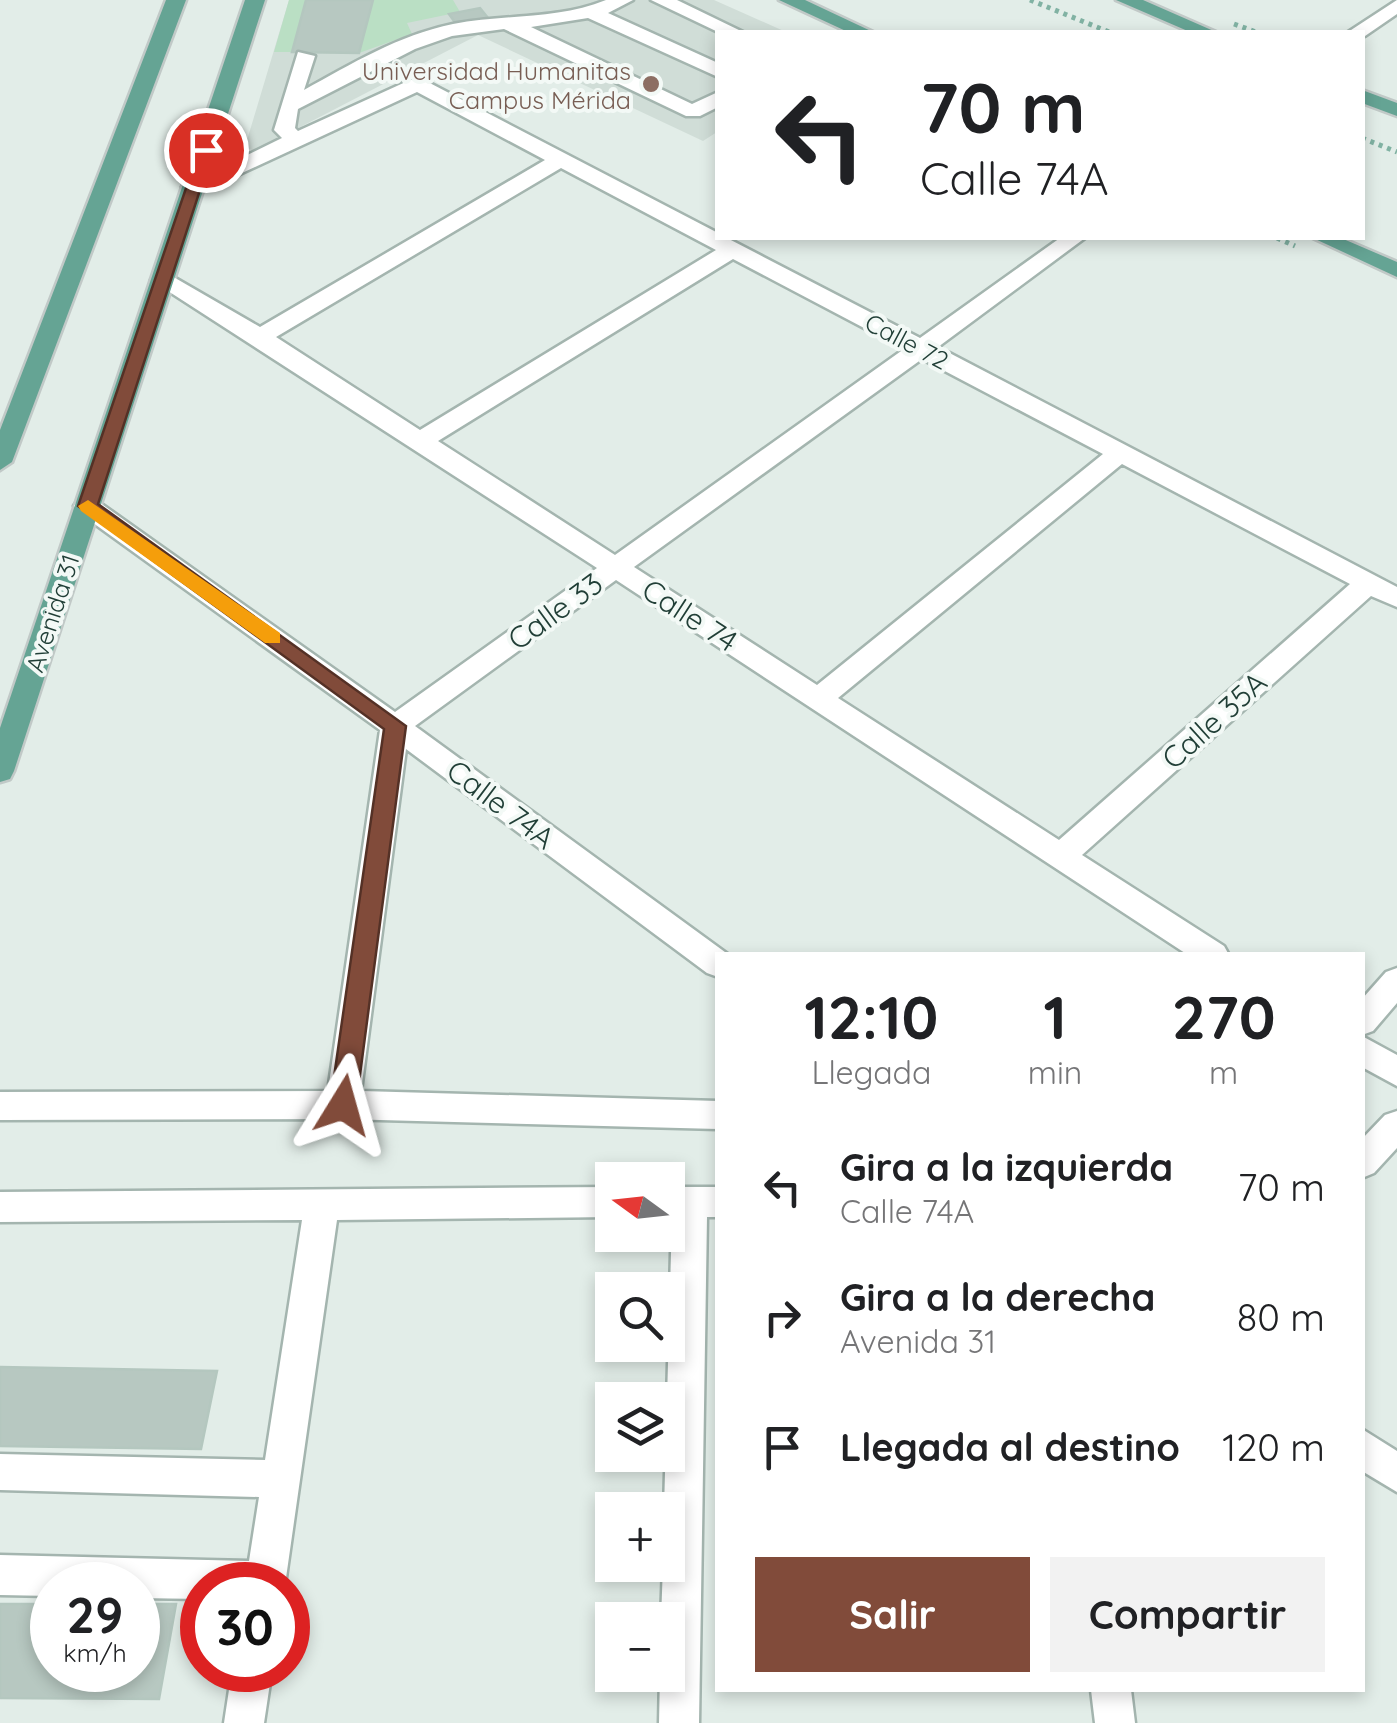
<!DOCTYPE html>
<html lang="es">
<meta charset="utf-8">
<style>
body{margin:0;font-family:Quicksand,sans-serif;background:#f2f2f2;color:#202124;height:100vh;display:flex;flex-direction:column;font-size:38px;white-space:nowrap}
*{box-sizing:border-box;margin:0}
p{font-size:32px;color:#757577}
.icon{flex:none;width:55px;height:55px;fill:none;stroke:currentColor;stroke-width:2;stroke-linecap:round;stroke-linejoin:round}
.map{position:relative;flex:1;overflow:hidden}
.side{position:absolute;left:715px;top:952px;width:650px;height:740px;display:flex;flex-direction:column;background:#fff;border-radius:0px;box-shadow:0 5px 15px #0003}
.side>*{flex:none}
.banner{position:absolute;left:715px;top:30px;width:650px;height:210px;border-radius:0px;box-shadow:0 5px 15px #0003;background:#fff;color:#202124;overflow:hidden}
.needle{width:65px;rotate:285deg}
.tools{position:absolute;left:595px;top:1162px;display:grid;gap:20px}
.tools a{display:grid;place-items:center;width:90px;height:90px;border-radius:0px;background:#fff;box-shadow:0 5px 15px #0003;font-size:50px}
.speed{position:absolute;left:30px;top:1562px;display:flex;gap:20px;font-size:50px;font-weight:700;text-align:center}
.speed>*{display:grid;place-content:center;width:130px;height:130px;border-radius:50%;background:#fff;box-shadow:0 5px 15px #0003;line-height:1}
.speed small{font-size:25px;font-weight:400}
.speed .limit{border:15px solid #d22;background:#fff;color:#111}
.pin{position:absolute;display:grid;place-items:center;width:85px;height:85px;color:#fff;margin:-42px;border:5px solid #fff;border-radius:50%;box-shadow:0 2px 10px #0007}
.me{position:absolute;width:110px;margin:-55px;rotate:8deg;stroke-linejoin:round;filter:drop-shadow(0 0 8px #0008)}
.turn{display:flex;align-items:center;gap:35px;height:210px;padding:0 40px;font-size:45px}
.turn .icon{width:130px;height:130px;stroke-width:2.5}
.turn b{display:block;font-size:70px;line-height:85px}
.eta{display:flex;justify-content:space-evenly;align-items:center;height:170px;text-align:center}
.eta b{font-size:60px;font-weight:700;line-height:70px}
.primary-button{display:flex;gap:20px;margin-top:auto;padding:20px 40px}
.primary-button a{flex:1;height:115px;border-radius:0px;background:#814b3a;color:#fff;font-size:40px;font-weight:700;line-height:115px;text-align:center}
.primary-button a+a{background:#f2f2f2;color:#202124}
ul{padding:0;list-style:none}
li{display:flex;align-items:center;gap:30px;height:130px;padding:0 40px}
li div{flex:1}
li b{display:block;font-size:38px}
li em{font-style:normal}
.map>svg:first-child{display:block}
.built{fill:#d0ddd7}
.green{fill:#badfc4}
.building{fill:#b7c8c1;stroke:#b4c7bf;stroke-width:2.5}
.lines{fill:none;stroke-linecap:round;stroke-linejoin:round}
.minor-casing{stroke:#a4b5af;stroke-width:5}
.major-casing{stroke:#c1c9c7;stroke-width:5}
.path{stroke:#81b2a3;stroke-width:5;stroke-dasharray:4 5;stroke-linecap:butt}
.minor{fill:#fff;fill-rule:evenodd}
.major{fill:#65a494;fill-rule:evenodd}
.route{fill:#814b3a;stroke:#543126;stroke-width:2.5}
.slow{fill:#f59e0b}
.education-dot{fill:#8d6e63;stroke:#f3f9f6;stroke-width:4}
.labels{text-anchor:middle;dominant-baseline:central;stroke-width:8;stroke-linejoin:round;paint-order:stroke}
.far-education-label{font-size:25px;fill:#785e54;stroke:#f3f9f6;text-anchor:end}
.far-street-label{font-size:25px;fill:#213f37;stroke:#f3f9f6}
.street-label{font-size:30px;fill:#213f37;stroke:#f3f9f6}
</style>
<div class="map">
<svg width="1397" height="1723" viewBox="0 0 1397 1723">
<rect width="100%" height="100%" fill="#e2ede8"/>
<path class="built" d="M289,0H714L786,32H718L717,132L703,141L478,35L254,151L245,147Z"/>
<path class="green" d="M289,0H306L292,52H274Z
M373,0H453L460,12L407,23L412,34L359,53Z"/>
<path class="building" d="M306,0H373L359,53L292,52Z
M480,8L488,18L457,25L449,14Z
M0,1367L217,1371L201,1449L0,1446Z
M0,1604H52V1670H138V1604H176L159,1699L0,1698Z"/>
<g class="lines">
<g class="minor-casing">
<path id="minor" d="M606,0H633L608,13L718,63V77L588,18L531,27L692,104L718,92V107L700,116H686L504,29L452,36L415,49L298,109L295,128L298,131L410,80H424L718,233V238H727L920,338L1060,238H1085L938,347L1397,587V607L1371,596L1082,855L1224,946L1229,955H1188L616,580L415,726L729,955H718V977L707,973L406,749L361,1091L718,1101V1129L343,1119L0,1120V1092L328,1091L380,730L78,512L74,506L78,500H96L395,712L597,568L151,280L162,273L170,275L260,327L545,160L417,92L201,192H185L182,187L282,138L274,130L298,52L315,56L304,90C351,64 399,35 453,24C503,14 558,20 606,0ZM561,168L716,250L420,430L276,337ZM733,259L904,349L615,555L438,441ZM922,359L1103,454L817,685L634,567ZM1122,464L1350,584L1059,840L838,698Z
M651,0H677L743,32H718Z
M1397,0V14L1365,36L1348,32Z
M1397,968V1003L1373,1031L1362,1035V999L1386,972Z
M1362,1036L1397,1055V1086L1362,1067Z
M1397,1111V1148L1374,1173L1362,1178V1139L1385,1115Z
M612,1187V1217L337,1220L285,1585H202V1599L138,1598V1585H52V1596L0,1595V1555L249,1561L259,1497L0,1490V1454L265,1460L302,1220L0,1222V1192Z
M668,1187H718V1217H707L699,1723H659L660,1675H668V1620H661L663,1565H668L664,1510L672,1217H668Z
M1362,1429L1397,1451V1492L1362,1471Z
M232,1670H272L264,1723H224Z
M1091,1690H1131L1135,1723H1095Z"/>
</g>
<g class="major-casing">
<path id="major" d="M166,0H186L12,462L0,470V430Z
M245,0H265L14,771L10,779L0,782V728Z
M779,0H805L873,32H848Z
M1116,0H1143L1216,32H1190Z
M1362,90L1397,103V116L1362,103Z
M1313,238H1341L1397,262V277Z"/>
</g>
<path class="path" d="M1030,0L1109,32
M1234,24L1256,32
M1362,138L1397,152
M1277,238L1295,246"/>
<use href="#minor" class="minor"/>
<use href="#major" class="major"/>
</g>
<path class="route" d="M200,147L213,150L98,504L406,726L356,1105L343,1116L330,1105L384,729L78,506Z"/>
<path class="slow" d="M88,500L280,633V643H265L81,511L78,506Z"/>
<circle class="education-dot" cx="651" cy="84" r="10"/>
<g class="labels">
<g class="far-education-label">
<text x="631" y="70">Universidad Humanitas<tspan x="631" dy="29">Campus Mérida</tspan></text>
</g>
<g class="far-street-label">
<text transform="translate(907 341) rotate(28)">Calle 72</text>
<text transform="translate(52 613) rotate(-72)">Avenida 31</text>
</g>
<g class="street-label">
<text transform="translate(555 611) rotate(-36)">Calle 33</text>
<text transform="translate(690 615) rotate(33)">Calle 74</text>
<text transform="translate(1214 720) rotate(-42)">Calle 35A</text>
<text transform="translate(501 804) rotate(37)">Calle 74A</text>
</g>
</g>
</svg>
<div class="tools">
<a><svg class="needle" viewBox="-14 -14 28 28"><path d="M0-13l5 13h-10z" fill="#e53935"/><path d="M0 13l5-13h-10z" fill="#757577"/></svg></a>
<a><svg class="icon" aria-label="search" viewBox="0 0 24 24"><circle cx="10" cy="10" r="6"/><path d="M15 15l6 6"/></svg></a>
<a><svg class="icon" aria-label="layers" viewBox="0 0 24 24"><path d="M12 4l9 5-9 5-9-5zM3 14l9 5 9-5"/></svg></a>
<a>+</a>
<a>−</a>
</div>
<div class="speed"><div>29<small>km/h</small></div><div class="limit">30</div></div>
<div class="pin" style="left:206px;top:150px;background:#d93025"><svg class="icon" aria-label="arrive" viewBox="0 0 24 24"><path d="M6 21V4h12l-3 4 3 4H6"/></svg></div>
<svg class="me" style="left:343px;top:1105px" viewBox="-20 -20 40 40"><path d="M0-17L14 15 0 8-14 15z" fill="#814b3a" stroke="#fff" stroke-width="4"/></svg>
<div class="banner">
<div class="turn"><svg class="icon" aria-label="left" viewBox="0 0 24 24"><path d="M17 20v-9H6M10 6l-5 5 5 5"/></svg><div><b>70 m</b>Calle 74A</div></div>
</div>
<section class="side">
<div class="eta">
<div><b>12:10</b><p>Llegada</p></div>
<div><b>1</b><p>min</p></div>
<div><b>270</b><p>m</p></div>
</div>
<ul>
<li><svg class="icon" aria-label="left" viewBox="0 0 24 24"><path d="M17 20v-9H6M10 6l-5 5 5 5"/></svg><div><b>Gira a la izquierda</b><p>Calle 74A</p></div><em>70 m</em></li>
<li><svg class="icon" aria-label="right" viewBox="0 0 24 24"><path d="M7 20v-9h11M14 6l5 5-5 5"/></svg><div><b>Gira a la derecha</b><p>Avenida 31</p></div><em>80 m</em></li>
<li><svg class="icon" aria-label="arrive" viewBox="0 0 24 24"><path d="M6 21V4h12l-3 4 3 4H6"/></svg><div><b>Llegada al destino</b></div><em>120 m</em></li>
</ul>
<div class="primary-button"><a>Salir</a><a>Compartir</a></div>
</section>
</div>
